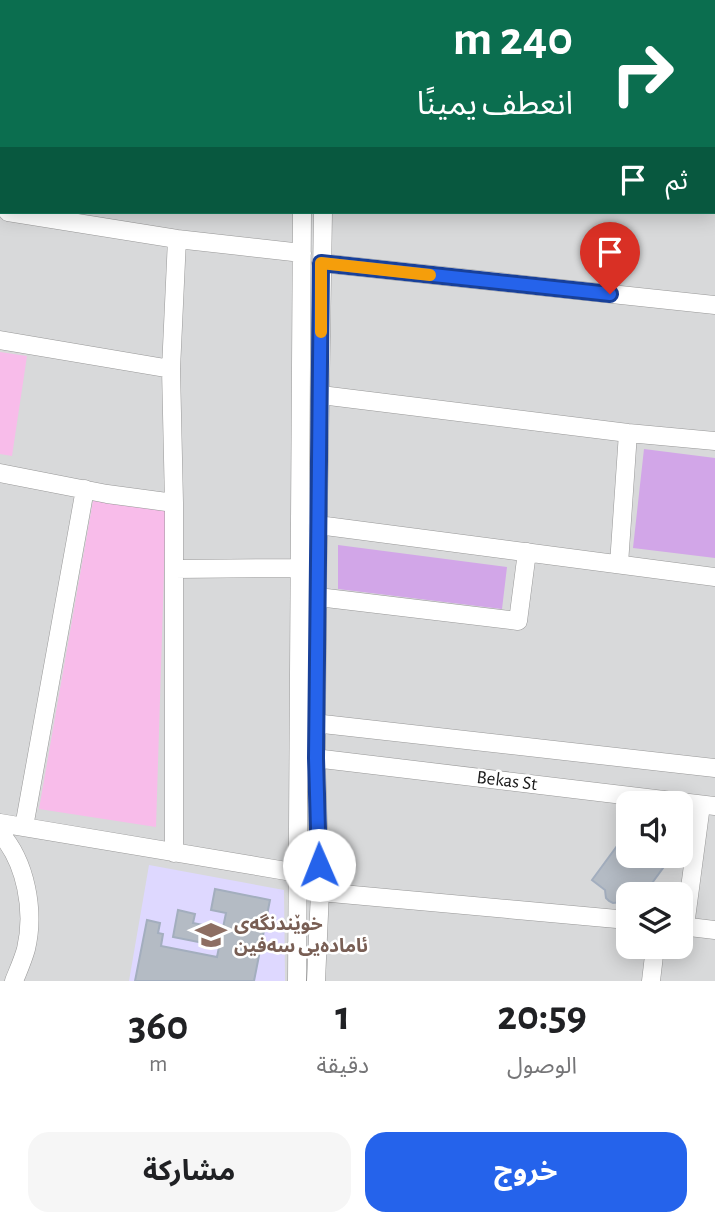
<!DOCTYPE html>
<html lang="ar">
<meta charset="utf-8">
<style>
body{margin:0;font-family:"Alegreya Sans","Noto Sans Arabic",sans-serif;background:#f6f6f6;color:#202124;direction:rtl;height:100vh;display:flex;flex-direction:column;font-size:26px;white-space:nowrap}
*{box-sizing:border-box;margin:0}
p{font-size:23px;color:#757577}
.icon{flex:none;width:38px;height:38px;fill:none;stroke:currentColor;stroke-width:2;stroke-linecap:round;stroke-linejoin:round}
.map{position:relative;height:981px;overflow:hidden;direction:ltr}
.side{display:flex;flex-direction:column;background:#fff;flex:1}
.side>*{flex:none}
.top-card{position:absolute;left:0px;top:0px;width:716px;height:214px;box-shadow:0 4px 18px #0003;direction:rtl;background:#0b6e4f;color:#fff;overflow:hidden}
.fabs{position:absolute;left:616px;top:791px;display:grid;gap:14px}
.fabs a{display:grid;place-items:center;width:77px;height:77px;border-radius:14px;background:#fff;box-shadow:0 4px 18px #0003;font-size:35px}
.pin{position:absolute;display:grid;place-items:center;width:60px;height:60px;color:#fff;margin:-72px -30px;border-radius:50% 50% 50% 0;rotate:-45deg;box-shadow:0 0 7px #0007}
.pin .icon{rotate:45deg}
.me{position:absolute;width:77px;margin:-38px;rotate:359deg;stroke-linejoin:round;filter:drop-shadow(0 0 5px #0008)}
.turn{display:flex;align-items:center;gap:24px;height:147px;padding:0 28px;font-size:32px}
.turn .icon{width:91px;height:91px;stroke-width:2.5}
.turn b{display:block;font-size:49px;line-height:60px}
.then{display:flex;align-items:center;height:66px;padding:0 28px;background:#0003;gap:14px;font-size:26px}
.eta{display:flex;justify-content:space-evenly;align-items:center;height:119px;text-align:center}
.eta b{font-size:42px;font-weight:700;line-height:49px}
.button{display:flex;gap:14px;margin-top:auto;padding:14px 28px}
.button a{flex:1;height:80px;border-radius:21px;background:#2563eb;color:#fff;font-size:28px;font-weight:700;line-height:80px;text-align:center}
.button a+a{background:#f6f6f6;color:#202124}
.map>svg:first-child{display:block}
.residential{fill:#d8d9da;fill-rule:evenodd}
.education{fill:#ded8ff}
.grass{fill:#d2a6e8}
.park{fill:#f8bcea}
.building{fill:#b4bbc4;stroke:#a3aebe;stroke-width:2}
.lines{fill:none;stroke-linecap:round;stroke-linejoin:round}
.minor-casing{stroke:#989898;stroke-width:19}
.minor{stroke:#fff;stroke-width:18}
.route-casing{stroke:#184099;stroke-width:18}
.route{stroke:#2563eb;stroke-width:12}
.slow{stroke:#f59e0b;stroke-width:12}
.labels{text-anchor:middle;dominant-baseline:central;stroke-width:5;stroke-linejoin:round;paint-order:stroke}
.street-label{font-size:19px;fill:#1b1b1b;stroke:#fff}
.education-label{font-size:19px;font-weight:bold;fill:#785e54;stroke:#fff;text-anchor:start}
</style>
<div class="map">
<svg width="715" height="981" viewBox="0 0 715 981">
<rect width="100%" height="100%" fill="#e1e3ed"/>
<path class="residential" d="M0,0H172L186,2H2V212H714L715,70V981H0ZM628,803H681V856H628ZM628,894H681V947H628Z"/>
<path class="education" d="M149,865L284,890L285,981H129Z"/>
<path class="grass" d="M644,449L715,458V558L633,548Z
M338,545L507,567L502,609L338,589Z"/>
<path class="park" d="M0,352L27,356L12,456L0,454Z
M94,495L166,508L156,827L39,809Z"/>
<path class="building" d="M628,831V856H669L671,857L644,894H628V907L622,902L613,903L609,901L606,898L605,890L592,880Z
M215,889L270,900L254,981H135L147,920L160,923L158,933L163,934L161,946L217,957L226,913L211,910Z
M178,910L195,914L193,923L213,927L209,944L173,937Z"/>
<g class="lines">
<g class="minor-casing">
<path id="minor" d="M0,12H2
M0,76H2
M714,104H715
M714,172H715
M8,212L177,239L302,253
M321,263L715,305
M0,340L171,369
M321,395L628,433L715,441
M0,473L107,494L174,503
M318,525L715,577
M619,564L628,433
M174,569L299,568
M318,597L518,621L527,552
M305,722L715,768
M306,757L715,806
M0,823L298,873
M24,827L85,489
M0,833C26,862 35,911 26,949C23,960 18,971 14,981
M174,853V503L171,369L177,239
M320,892L628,920
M681,926L715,930
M685,926L701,805
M297,981L302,212
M316,981L320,892L316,758L318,525L323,212
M651,981L655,947"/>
</g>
<use href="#minor" class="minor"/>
</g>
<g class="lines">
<g class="route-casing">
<path id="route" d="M319,865L316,758L321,263L610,294"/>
</g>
<use href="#route" class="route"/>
<path class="slow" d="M321,332V263L430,275"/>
</g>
<defs>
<g id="school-bare" transform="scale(2.415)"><path d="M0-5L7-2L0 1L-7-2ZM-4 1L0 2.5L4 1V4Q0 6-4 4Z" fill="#8d6e63" stroke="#fff" stroke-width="2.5" paint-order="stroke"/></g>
</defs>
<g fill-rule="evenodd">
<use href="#school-bare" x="211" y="935"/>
</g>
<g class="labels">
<g class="street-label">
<text transform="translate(507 781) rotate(7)">Bekas St</text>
</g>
<g class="education-label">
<text x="234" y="924">خوێندنگەی<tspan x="234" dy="22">ئامادەیی سەفین</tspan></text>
</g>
</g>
</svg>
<div class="fabs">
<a><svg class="icon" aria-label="sound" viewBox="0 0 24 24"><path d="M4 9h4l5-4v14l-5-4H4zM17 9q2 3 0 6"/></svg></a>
<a><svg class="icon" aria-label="layers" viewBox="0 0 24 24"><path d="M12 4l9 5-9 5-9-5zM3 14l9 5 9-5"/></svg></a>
</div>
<div class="pin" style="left:610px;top:294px;background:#d93025"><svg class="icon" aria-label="arrive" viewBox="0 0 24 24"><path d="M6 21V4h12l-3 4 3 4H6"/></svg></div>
<svg class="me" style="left:319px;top:865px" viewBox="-20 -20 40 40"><circle r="19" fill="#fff"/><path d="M0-13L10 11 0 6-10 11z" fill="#2563eb"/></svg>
<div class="top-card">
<div class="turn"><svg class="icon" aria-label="right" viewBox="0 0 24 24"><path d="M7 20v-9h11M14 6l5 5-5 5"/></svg><div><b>240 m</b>انعطف يمينًا</div></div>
<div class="then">ثم<svg class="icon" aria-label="arrive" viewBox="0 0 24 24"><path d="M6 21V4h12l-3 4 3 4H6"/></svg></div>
</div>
</div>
<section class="side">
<div class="eta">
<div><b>20:59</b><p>الوصول</p></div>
<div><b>1</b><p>دقيقة</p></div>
<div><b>360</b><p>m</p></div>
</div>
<div class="button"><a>خروج</a><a>مشاركة</a></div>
</section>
